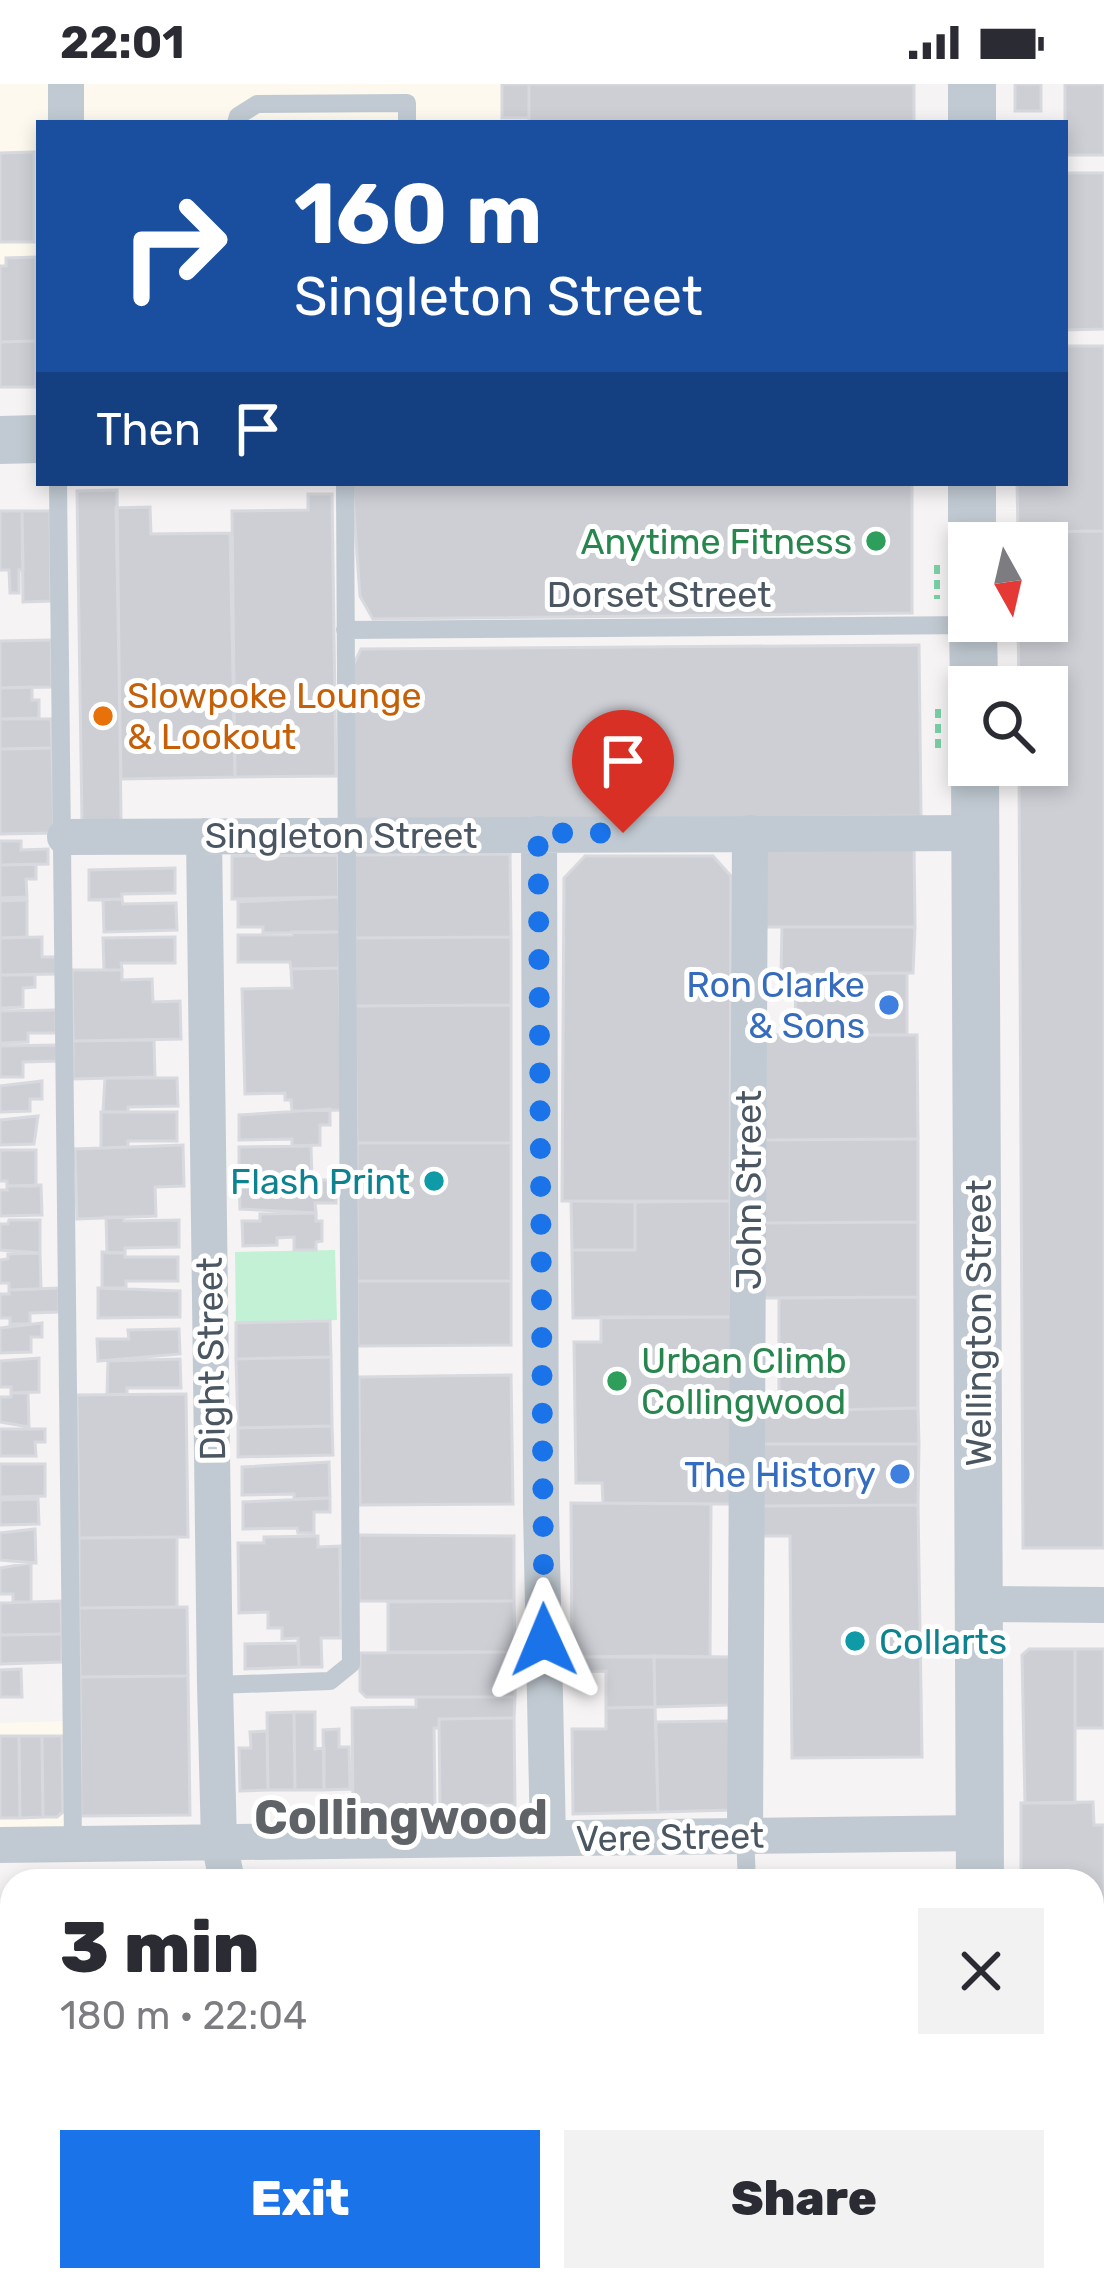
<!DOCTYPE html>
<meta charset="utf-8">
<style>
body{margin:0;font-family:Rubik,sans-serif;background:#f2f2f3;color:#2b2b33;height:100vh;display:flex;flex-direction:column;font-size:45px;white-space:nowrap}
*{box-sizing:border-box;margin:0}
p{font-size:39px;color:#7c7c81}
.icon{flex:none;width:66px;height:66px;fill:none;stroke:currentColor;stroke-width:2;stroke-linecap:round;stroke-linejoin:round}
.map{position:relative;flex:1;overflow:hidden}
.side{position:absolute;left:0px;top:1785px;width:1104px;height:423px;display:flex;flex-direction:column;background:#fff;border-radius:36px 36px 0 0;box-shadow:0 6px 18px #0003}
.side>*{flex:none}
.banner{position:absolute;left:36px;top:36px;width:1032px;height:366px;border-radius:0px;box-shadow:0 6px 18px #0003;background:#1a4fa0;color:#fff;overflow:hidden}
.needle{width:78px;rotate:172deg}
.tools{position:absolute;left:948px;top:438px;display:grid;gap:24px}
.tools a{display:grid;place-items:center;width:120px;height:120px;border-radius:0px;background:#fff;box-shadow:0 6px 18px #0003;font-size:60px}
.pin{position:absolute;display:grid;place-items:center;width:102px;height:102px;color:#fff;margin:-123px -51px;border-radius:50% 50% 50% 0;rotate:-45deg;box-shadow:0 0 12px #0007}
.pin .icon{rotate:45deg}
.me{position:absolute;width:132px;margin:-66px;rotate:359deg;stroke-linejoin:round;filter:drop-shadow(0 0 9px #0008)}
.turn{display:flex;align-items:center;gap:42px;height:252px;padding:0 60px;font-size:54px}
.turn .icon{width:156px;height:156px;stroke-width:2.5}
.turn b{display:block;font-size:84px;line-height:102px}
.then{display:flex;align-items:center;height:114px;padding:0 60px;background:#0003;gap:24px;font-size:45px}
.round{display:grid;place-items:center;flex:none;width:126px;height:126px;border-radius:0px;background:#f2f2f3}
.summary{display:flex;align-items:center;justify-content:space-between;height:204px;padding:0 60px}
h1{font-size:72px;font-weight:800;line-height:90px}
.primary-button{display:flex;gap:24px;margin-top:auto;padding:24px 60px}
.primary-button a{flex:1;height:138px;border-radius:0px;background:#1a73e8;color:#fff;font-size:48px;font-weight:800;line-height:138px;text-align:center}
.primary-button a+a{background:#f2f2f3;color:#2b2b33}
.status{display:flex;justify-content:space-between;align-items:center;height:84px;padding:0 60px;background:#fff;direction:ltr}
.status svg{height:33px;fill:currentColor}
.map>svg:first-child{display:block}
.commercial{fill:#fdf9ef}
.green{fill:#c3f1d5}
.building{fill:#cdcfd5;stroke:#d7d9de;stroke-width:3}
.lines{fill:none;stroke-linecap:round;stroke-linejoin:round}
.path{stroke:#7ad0a6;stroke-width:6;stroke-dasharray:9 6;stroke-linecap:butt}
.service{stroke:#c1cad2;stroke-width:18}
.minor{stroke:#c1cad2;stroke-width:36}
.tertiary{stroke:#c1cad2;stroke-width:48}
.route{stroke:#1a73e8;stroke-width:21;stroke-dasharray:0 37.8}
.leisure-dot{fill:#2e9e5b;stroke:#fff;stroke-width:4.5}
.food-dot{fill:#e8710a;stroke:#fff;stroke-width:4.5}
.shop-dot{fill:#3f7fe0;stroke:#fff;stroke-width:4.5}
.culture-dot{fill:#0f9aa8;stroke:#fff;stroke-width:4.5}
.labels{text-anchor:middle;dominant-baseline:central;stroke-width:10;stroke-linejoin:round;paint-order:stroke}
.leisure-label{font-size:36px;fill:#27864d;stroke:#fff;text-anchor:end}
.street-label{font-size:36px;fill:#4a5661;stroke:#fff}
.food-label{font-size:36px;fill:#c56008;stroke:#fff;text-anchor:start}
.shop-label{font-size:36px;fill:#366cbe;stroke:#fff;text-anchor:end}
.culture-label{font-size:36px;fill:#0d838f;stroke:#fff;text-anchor:end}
.district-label{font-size:48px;font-weight:bold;fill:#5f6368;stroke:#fff}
</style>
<div class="status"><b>22:01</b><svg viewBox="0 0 49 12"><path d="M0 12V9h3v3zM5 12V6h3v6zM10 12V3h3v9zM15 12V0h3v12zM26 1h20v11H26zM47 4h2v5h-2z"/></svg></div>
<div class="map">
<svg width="1104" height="2207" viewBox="0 0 1104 2207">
<rect width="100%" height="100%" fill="#f5f3f3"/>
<path class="commercial" d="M0,0H914V39H39V301L0,302Z
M63,1637L66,1745L0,1746V1639Z"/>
<path class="green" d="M335,1166L337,1236L236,1239L235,1168Z"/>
<path class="building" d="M502,0H529V34H502Z
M529,0H914V39H529Z
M1015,0H1041V27H1015Z
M1065,0H1104V71H1065Z
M34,68V158H0V69Z
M1065,89H1104V245L1065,246Z
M36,173V303H0V182H6V174Z
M36,257V303H0V258Z
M1065,262H1104V447L1018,448L1017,399H1065Z
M352,399H912V529L373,535L360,512Z
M117,406L121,737L82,738L77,407Z
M308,410H332L336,692L235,693L232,427L308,426Z
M150,423L151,450L230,449L235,693L121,695L116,424Z
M0,427H22L23,486H19V509H10L9,486H0Z
M22,427H50L51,517L23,518Z
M1104,447V1464H1023L1019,681H1047V603H1019L1018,537H1047V459H1018V448Z
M51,556L52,603L0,604V557Z
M919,561L921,732L353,737L352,584L361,565Z
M32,603V616H39V634L0,635V604Z
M0,635H51L52,664L0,665Z
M52,664L54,749L0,750V665Z
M0,757H21V766L48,765V780L0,781Z
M914,761L915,843H761V762Z
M510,770L511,853L355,854L354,771Z
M338,771L339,813L232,815V772Z
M585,772H713L731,792L730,1117H562L564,794Z
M36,780V795H26L27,813L0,814V781Z
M175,784V809L122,810V815L89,816V786Z
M339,813L340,848L263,849V843H238V818Z
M122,815L123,820L176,819L177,846L104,848L103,816Z
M27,816V853L0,854V817Z
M782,843H915L913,889H781Z
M292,848H340L339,884L291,885L290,878H238V851H292Z
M42,853V873H56V890L0,891V854Z
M175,853V879H121L122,886H104L103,854Z
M511,853V921L355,922V854Z
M339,884L342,1026L292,1027L291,1016H285V1009L245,1010L242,905L292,904L291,885Z
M72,886H122V896L152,895L153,918L180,917L181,955L73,957Z
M907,889V951H795L796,890Z
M0,891H35V903L23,904V923L0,924Z
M511,921V1059H357L355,922Z
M56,926V949H28V958L0,959V927Z
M759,951H917L918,1055L757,1056Z
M154,956L155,993L73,995V957Z
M57,961V977L23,978V993H0V962Z
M105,994H177L178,1022L128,1023V1028H103Z
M42,997V1015H30V1027L0,1028V1002Z
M330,1025V1041H320V1061L292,1062V1055L239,1056V1031Z
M101,1028H177V1057H128V1063L101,1064Z
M38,1032L34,1060L0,1061V1036Z
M918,1055V1138L758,1139L757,1056Z
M357,1059H511V1197H357Z
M183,1061L184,1102L155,1103L156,1132L77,1135L75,1065Z
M311,1062L312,1097L293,1096V1089L239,1091V1063Z
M0,1066H36V1102H7V1097H0Z
M293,1096H336V1119H315L316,1129L240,1125L239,1100H293Z
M41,1101L42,1131L0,1132V1106H7V1102Z
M571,1117L635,1118V1166H572Z
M730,1117L731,1233L573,1234L572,1166H635V1118Z
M316,1129V1137H322V1157L316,1158V1166H294V1153L277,1154V1161L243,1162L242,1137H260V1130Z
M106,1133H123L124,1137L179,1136V1163L125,1164V1169H107Z
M9,1136H40V1169L0,1166V1140H8Z
M918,1138V1213L759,1214L758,1139Z
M102,1168L125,1169V1173H178V1197H126V1204H102Z
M40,1169L41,1205L9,1206V1199H0V1176L8,1175V1170Z
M357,1197H511V1261L358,1262Z
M59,1204V1228L30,1229V1240H10V1234H0V1210H9V1206Z
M98,1204L180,1207V1233L98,1234Z
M918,1213V1324L831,1326L811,1320H779V1214Z
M601,1233H731V1420L603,1419L602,1399H576L574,1258H601Z
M330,1237L331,1273L236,1275V1239Z
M42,1239V1253H31V1268L0,1269V1244Z
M179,1245L180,1270L98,1277L97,1255H129L128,1246Z
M331,1273L332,1342L238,1344L236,1275Z
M39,1274V1308L11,1309V1303H0V1277Z
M180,1275L181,1304H127V1310L107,1311L108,1277Z
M511,1291L513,1420L360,1421L359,1293Z
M11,1309H28L29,1343L0,1338V1313H11Z
M186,1310L188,1453L79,1454L77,1311Z
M760,1320H811L831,1326L918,1324L919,1360H761Z
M332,1342L333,1371L238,1373V1344Z
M0,1345H45V1358H35L36,1372H0Z
M761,1360H919L918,1421L762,1422Z
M329,1378L330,1414L294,1415V1410L242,1411V1383Z
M0,1380H45V1412L0,1413Z
M330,1414V1428H314V1449H298L297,1444L243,1445V1418Z
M38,1415L39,1440L0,1441V1416Z
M571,1419L711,1420L710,1573H572Z
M918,1421L922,1673L792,1674L790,1452H762V1422Z
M35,1445L36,1479L0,1476V1449Z
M359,1451L514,1452V1517H359Z
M318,1452V1463L340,1462L341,1554H321L322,1583H299L298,1554L282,1555V1544H268V1528L239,1529L238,1459H264V1453Z
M177,1453V1523L79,1524V1454Z
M31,1479V1518H13V1510H0V1484Z
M61,1517L62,1550L0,1551V1519Z
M514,1517L515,1568H388V1518Z
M187,1523L188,1592L80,1593L79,1524Z
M62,1550V1578L0,1580V1551Z
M298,1559L299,1583L245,1585V1560Z
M1029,1565H1075V1719H1025L1022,1571Z
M1075,1565H1104V1644H1075Z
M515,1568V1613H366L360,1607V1569Z
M654,1572L730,1573L729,1621L655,1623Z
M654,1572L655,1623L606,1624V1587L572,1588V1573Z
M21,1585L22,1613H0V1586Z
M188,1592L190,1731L81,1732L80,1593Z
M416,1613H515L514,1634L439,1635V1644H434L435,1724L353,1725L352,1624L416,1623Z
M655,1623L658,1728L573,1730L572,1645H606V1624Z
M294,1628L295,1706H268L267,1629Z
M294,1628H315V1665L324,1664V1706H295Z
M514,1634L515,1721L440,1722L439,1635Z
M729,1637L731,1726L658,1728L656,1638Z
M339,1645V1663H349L350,1705L324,1706L323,1646Z
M267,1647L268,1706L240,1707L239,1664H251L250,1648Z
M0,1652H19L20,1734H0Z
M19,1652H42L43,1733L20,1734Z
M42,1652H62L63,1728L57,1733H43Z
M1093,1718L1094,1741H1104V1891H1092V1797H1021V1719Z
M12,1827V1874L0,1875V1828Z
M9,1927H12V2082H2V2026H9L4,1944H9Z
M1104,1948V1963H1092V1949Z
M1104,1971V1987H1092V1972Z
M1092,1993H1104V2051H1092Z
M9,2087H12V2196H69V2207L12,2204V2186H3V2159L11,2158L10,2134H2V2106L9,2105Z
M1093,2098H1104V2154H1098V2207H1028V2196H1092Z
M118,2196H173L174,2207H124V2196Z
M336,2196H397L396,2207H310V2204L336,2205Z
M455,2196H505L506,2207H456Z
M748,2196H850V2207H748Z"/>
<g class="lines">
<path class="path" d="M937,481V515
M938,625V665"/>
<path class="service" d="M236,39L238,32L257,20L407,19V39
M58,399L73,1760
M345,546L973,541
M215,1601L330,1597L351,1580L345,399
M745,1752L747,1797"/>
<path class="minor" d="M66,0V39
M539,750L541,1427L548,1754
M204,752L215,1601L219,1758L227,1797
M65,753L976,749
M979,1520L1104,1521
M745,1752L750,749
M0,1761L980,1749
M1092,1912H1104
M1092,2074H1104
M227,2207V2196"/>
<path class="tertiary" d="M972,39V0
M0,356L39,355
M972,399V459
M973,537L974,603
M975,681L980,1797
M981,2196V2207"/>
</g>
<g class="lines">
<path class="route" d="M544,1556L538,749H623"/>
</g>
<g class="leisure-dot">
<circle cx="876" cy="457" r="12"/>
<circle cx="617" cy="1297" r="12"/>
</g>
<circle class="food-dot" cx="103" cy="632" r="12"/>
<g class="shop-dot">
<circle cx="889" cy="921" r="12"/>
<circle cx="900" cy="1390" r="12"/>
</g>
<g class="culture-dot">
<circle cx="434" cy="1097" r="12"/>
<circle cx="855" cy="1557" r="12"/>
</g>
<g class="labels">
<g class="leisure-label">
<text x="852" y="457">Anytime Fitness</text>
<text x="641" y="1276" text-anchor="start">Urban Climb<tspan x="641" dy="41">Collingwood</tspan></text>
</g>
<g class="street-label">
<text x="659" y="510">Dorset Street</text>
<text x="341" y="751">Singleton Street</text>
<text transform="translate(748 1106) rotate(-90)">John Street</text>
<text transform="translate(978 1239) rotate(-90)">Wellington Street</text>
<text transform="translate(211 1275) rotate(-91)">Dight Street</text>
<text transform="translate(670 1753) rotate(-1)">Vere Street</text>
</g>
<g class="food-label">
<text x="127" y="611">Slowpoke Lounge<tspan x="127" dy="41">&amp; Lookout</tspan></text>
</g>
<g class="shop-label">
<text x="865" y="900">Ron Clarke<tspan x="865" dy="41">&amp; Sons</tspan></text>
<text x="876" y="1390">The History</text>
</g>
<g class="culture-label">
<text x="410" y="1097">Flash Print</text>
<text x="879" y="1557" text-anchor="start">Collarts</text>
</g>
<g class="district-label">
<text x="401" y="1733">Collingwood</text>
</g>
</g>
</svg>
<div class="tools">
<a><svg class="needle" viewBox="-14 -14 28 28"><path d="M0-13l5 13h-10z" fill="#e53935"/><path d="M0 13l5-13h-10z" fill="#7c7c81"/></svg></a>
<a><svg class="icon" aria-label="search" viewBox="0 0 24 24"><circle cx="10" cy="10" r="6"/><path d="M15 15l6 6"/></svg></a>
</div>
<div class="pin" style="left:623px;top:749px;background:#d93025"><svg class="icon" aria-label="arrive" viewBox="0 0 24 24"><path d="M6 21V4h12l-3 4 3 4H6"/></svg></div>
<svg class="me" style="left:544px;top:1556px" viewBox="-20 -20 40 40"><path d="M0-17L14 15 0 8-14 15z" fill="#1a73e8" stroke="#fff" stroke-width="4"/></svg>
<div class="banner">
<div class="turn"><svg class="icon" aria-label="right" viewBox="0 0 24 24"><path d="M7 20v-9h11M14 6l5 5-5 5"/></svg><div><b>160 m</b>Singleton Street</div></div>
<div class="then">Then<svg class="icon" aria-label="arrive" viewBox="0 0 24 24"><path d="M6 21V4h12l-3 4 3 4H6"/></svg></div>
</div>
<section class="side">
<div class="summary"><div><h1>3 min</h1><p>180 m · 22:04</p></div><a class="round"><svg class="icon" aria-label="close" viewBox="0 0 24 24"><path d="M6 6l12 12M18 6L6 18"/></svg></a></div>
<div class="primary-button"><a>Exit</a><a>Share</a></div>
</section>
</div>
